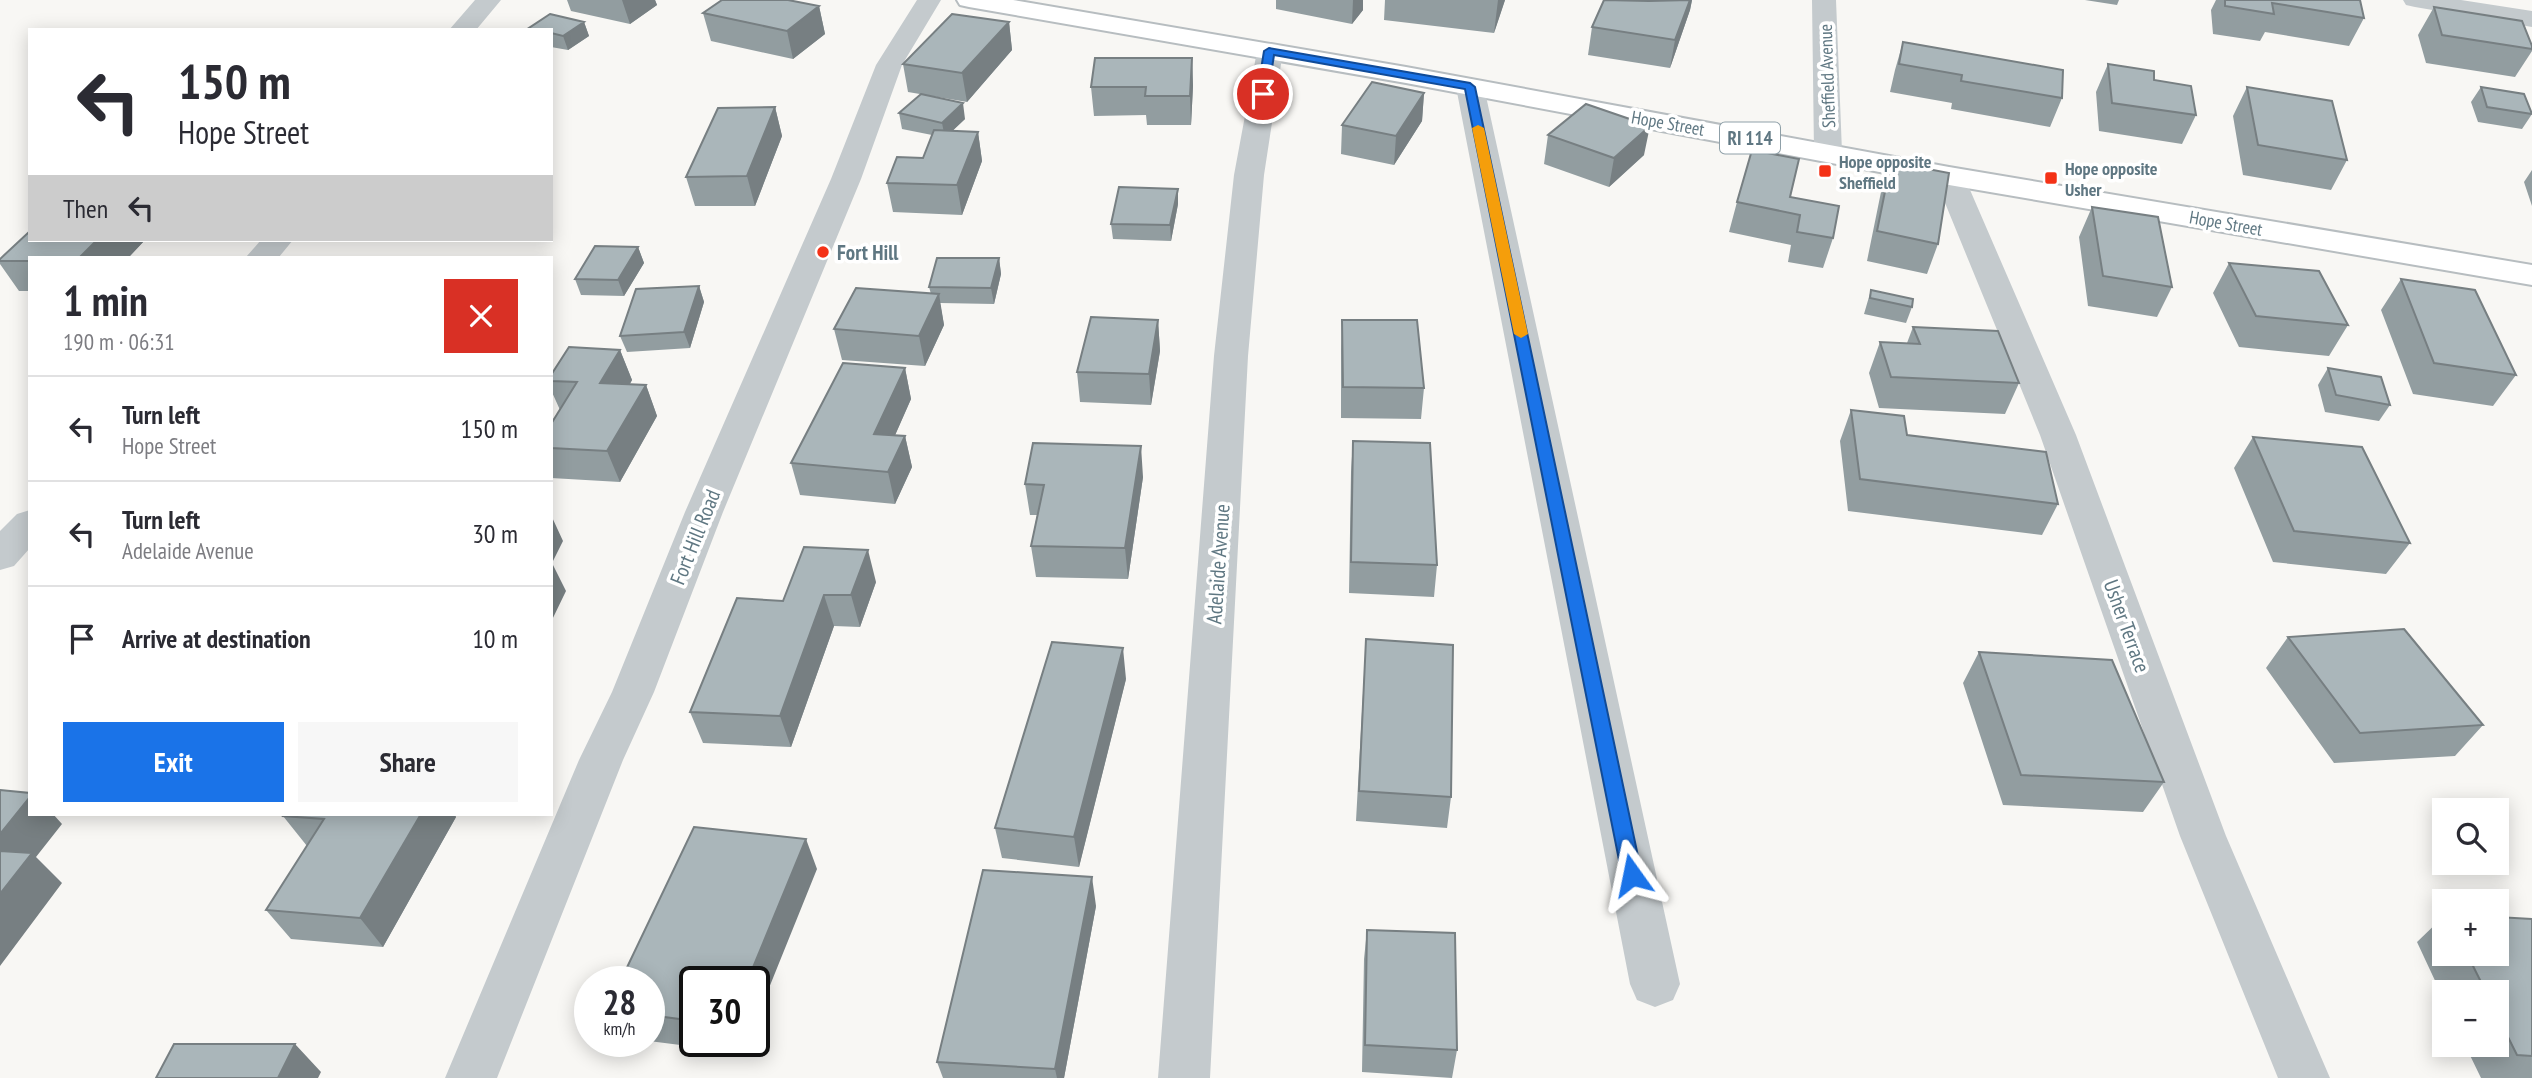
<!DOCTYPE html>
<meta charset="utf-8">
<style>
body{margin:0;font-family:"PT Sans Narrow",sans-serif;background:#f7f7f7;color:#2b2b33;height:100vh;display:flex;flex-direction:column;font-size:26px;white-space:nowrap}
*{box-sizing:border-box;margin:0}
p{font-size:23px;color:#7c7c81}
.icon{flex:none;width:38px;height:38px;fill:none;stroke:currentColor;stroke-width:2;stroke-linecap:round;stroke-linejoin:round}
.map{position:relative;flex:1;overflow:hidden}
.panel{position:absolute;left:28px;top:256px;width:525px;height:560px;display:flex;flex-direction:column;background:#fff;border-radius:0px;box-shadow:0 4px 18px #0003}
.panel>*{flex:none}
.hud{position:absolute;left:28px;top:28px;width:525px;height:214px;border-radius:0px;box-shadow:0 4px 18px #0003;background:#fff;color:#2b2b33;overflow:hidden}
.controls{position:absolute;left:2432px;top:798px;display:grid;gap:14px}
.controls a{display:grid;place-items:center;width:77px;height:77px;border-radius:0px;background:#fff;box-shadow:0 4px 18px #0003;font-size:35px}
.speed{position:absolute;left:574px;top:966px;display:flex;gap:14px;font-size:35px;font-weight:700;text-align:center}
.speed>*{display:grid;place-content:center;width:91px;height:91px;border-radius:50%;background:#fff;box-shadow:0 4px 18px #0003;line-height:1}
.speed small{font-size:18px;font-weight:400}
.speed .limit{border:4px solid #111;border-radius:10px;background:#fff;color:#111}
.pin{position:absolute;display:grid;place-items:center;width:60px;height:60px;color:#fff;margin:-30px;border:4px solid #fff;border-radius:50%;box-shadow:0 2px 7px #0007}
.me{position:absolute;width:77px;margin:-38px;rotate:348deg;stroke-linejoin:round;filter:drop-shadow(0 0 5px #0008)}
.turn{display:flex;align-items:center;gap:24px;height:147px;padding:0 35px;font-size:32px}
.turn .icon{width:91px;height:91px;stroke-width:2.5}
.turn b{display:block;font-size:49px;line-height:60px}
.then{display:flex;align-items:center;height:66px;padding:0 35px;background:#0003;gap:14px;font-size:26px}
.round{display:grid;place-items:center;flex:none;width:74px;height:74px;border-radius:0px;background:#f7f7f7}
.headline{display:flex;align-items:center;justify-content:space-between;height:119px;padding:0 35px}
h1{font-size:42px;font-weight:800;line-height:52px}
.cta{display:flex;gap:14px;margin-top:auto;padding:14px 35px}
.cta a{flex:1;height:80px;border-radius:0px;background:#1a73e8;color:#fff;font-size:28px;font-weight:800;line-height:80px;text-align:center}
.cta a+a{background:#f7f7f7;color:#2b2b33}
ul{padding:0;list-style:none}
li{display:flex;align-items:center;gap:21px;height:105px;padding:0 35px;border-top:2px solid #e1e1e2}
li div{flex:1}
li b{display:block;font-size:26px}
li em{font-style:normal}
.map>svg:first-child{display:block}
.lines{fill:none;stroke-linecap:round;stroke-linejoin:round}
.primary-casing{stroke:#b7bdc0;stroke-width:4}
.minor{fill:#c4cacd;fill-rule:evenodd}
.primary{fill:#fff;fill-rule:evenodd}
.wall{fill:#929da0}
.shaded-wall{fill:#777f82}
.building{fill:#aab6ba;stroke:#777f82;stroke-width:2}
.route{fill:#1a73e8;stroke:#114b97;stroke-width:2}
.slow{fill:#f59e0b}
.poi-dot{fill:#f43217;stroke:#fff;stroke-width:2.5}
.labels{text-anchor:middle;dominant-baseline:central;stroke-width:7;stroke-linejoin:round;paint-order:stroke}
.far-street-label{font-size:18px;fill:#5f7782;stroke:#fff}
.far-poi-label{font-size:18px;font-weight:bold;fill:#5f7782;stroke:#fff;text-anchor:start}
.shield{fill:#fff;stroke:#8fa0a8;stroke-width:2}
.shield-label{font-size:19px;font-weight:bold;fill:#5f7782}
.poi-label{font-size:21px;font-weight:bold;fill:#5f7782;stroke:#fff;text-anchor:start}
.street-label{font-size:21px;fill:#5f7782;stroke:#fff}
</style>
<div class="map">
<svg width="2532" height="1078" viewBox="0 0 2532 1078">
<rect width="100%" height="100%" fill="#f8f7f4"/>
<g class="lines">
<g class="primary-casing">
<path id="primary" d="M957,0H1013L1406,67L1949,167L2532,265V285L1949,185L1406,83L969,7L960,5Z"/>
</g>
<path class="minor" d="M475,0H501L476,30H449Z
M917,0H941L902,65L861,179L723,512L654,692L623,760L497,1078H445L579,760L612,692L685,512L831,179L876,65Z
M1812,0H1836L1842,152L1838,158L1828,161L1818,158L1814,152Z
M2403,0H2461L2532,11V27L2415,7L2406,5Z
M1270,43L1279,45L1283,51L1264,175L1248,356L1210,1078H1158L1214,356L1234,175L1257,51L1261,45Z
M1470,79L1480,81L1484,87L1680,984L1673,1000L1655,1007L1637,1000L1630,984L1456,87L1460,81Z
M1949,167L1959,170L1964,176L2076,435L2226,836L2330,1078H2278L2180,836L2040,435L1934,176L1939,170Z
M261,240H293L279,257H246Z
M30,510V548L14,566L0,570V531L17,514Z"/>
<use href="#primary" class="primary"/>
</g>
<path class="wall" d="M567,0H655L657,5L630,24L571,11Z
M1276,0H1363V10L1352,24L1276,9Z
M1385,0H1505L1494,33L1384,20Z
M1649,0H1692L1690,10L1670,68L1588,55L1592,27Z
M2085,0H2119L2117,5Z
M2216,0H2360L2364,18L2349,46L2265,32L2260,41L2213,34L2211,10Z
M819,6L825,34L793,59L711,41L703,13Z
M2434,7L2532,46V51L2515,77L2426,63L2418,35Z
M550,14L584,22L589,36L568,50L551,47V30H529V28Z
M1009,22L1012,50L967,102L908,92L903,64Z
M1903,42L2062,98L2050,127L1951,109L1952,103L1890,92L1895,70Z
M1192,58L1193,86L1191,125H1147L1146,115L1094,116L1091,87Z
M2108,64L2154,80L2196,115L2182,144L2099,131L2096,92Z
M2247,87L2347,160L2331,190L2243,175L2233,116Z
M2481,87L2532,114L2522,129L2478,122L2471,102Z
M1424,93L1422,121L1394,165L1341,154L1342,125Z
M775,107L782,136L755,206H695L686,177Z
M899,113L965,119L952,131L978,132L982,161L962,215L893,212L887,183L923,158L932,135L902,129Z
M1548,135L1644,155L1609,187L1544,164Z
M1891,162L1938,244L1927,274L1867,261L1881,192Z
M2532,170V206L2524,182Z
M1790,197L1833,238L1823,268L1788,262L1791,245L1729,232L1737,202Z
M1178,204L1171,241L1113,239L1111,224Z
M2092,207L2172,287L2157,317L2088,306L2079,237Z
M145,240L129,257H30V291H19L0,264V259Z
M638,247L644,263L624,296L581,295L575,279Z
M999,258L1001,274L994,304L940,303L944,325L925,366L842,360L834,329L931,294L929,287Z
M2229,263L2348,325L2329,356L2239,347L2213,293Z
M2401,279L2516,375L2493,406L2413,394L2381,310Z
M699,286L704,302L690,348L627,352L620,336Z
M1871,290L1912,307L1906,323L1864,314Z
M1158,320L1160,351L1151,405L1080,402L1077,372Z
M1342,320L1424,388L1421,419L1341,418V350Z
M1913,327L2019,383L2005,414L1879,408L1869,373L1880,342L1907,343Z
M620,350L632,380L630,384L646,385L657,416L620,482L551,478V424L560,410L551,390V375Z
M905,368L911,399L895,435L905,436L912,467L895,504L800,495L791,463Z
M2328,368L2390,405L2379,421L2325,412L2318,385Z
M1851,410L2058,504L2042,535L1848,511L1840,441Z
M2253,437L2410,543L2386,574L2273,562L2234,468Z
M1353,441L1437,565L1434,597L1349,593L1351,472Z
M1143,477L1128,579L1036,577L1031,546L1037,515H1030L1025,484Z
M876,582L860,627L834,626L791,747L703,743L690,712L783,601Z
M2288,637L2483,725L2455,756L2334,763L2266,668Z
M1366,639L1451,797L1447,828L1356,821Z
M1979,652L2164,782L2143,812L2003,805L1963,683Z
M1126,679L1079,867L1002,858L995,828Z
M284,814H454L456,817L383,947L291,939L266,910L307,846L283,816Z
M817,869L695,982V1041H748L743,1053L649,1041V982Z
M1096,906L1064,1078H943L937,1062Z
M2445,915V954H2497L2532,919V1078H2481L2465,1045H2497V992H2445V1002L2417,942Z
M1367,930L1457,1050L1452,1078L1362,1072L1364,959Z"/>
<path class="shaded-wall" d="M622,0H655L657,5L630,24Z
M1353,0H1363V10L1352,24Z
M1498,0H1505L1494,33Z
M1690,0H1692L1690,10L1670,68L1675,40Z
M819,6L825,34L793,59L787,31Z
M584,22L589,36L568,50L563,36Z
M1009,22L1012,50L967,102L962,73Z
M1192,58L1193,86L1191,125L1190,96Z
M1424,93L1422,121L1394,165L1396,136Z
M963,103L965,119L945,138L942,123Z
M775,107L782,136L755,206L747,176Z
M1650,126L1644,155L1609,187L1614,158Z
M978,132L982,161L962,215L957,185Z
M1178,189V204L1171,241L1170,225Z
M97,240H145L129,257H80Z
M638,247L644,263L624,296L618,280Z
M999,258L1001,274L994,304L991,288Z
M699,286L704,302L690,348L684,332Z
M939,294L944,325L925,366L919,336Z
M1158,320L1160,351L1151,405L1149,374Z
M620,350L632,380L612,414L600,383Z
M905,368L911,399L882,465L874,434Z
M646,385L657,416L620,482L607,451Z
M905,436L912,467L895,504L888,472Z
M1141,446L1143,477L1128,579L1125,548Z
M551,515L563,541L552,563L566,591L551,622Z
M868,550L876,582L860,627L851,595Z
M824,595L834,626L791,747L780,716Z
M1123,648L1126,679L1079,867L1074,837Z
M30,797V814H53L62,824L36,857L62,883L0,966V834Z
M421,814H454L456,817L383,947L360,918Z
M806,839L817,869L754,1025V982H747Z
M1092,877L1096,906L1064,1078H1057L1055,1069Z
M737,1041H748L743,1053Z
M295,1044L321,1072L318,1078H278Z"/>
<path class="building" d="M722,0H788L819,6L787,31L703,13Z
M1604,0L1649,1L1690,0L1675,40L1592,27Z
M2225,0H2360L2364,18L2272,3L2274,14L2225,6Z
M2434,7L2522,21L2532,46V49L2442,35Z
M550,14L584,22L563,36L551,33V30H536L529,28Z
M952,14L1009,22L962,73L903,64Z
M1903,42L2063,70L2062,98L1961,81L1962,75L1899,64Z
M1095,58H1192L1190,96H1145L1146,87H1091Z
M2108,64L2154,71V80L2191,86L2196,115L2112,103Z
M1372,82L1424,93L1396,136L1342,125Z
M2247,87L2332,101L2347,160L2258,145Z
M2481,87L2524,94L2532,114L2487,107Z
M921,94L963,103L942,123L899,113Z
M1586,104L1650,126L1614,158L1548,135Z
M775,107L747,176L686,177L718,108Z
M934,130L978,132L957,185L887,183L897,157L923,158Z
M1752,150L1799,159L1790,197L1839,206L1833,238L1797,232L1800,215L1737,202Z
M1891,162L1949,173L1938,244L1877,231Z
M1119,187L1178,189L1170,225L1111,224Z
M2092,207L2158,217L2172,287L2103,276Z
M30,231V240H97L80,257H30V261H0V259Z
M595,246L638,247L618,280L575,279Z
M937,258H999L991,288L929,287Z
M2229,263L2319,271L2348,325L2256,316Z
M2401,279L2475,290L2516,375L2434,363Z
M699,286L684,332L620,336L636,289Z
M856,288L939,294L919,336L834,329Z
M1871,290L1913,299L1912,307L1870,298Z
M1091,317L1158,320L1149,374L1077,372Z
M1342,320H1417L1424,388L1343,387Z
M1913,327L1998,331L2019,383L1891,377L1880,342L1920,344Z
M569,347L620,350L600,383L646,385L607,451L551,448V424L577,382L551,381V375Z
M843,363L905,368L874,434L905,436L888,472L791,463Z
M2328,368L2381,377L2390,405L2336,395Z
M1851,410L1904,416L1907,435L2046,452L2058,504L1860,479Z
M2253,437L2362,447L2410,543L2294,531Z
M1353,441L1430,443L1437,565L1351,562Z
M1033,443L1141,446L1125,548L1031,546L1044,485L1025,484Z
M804,547L868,550L851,595H824L780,716L690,712L737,598L783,601Z
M2404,629L2483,725L2360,733L2288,637Z
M1366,639L1453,645L1451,797L1359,791Z
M1052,642L1123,648L1074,837L995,828Z
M1979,652L2112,660L2164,782L2021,775Z
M0,790L30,793V797L0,834Z
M284,814H421L360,918L266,910L324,819L283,816Z
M694,827L806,839L747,982H695V1021L649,1015V982H620Z
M0,851L32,853L0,894Z
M983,870L1092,877L1055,1069L937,1062Z
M2497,917L2532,919V1056L2517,1055L2497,1015V992H2486L2467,954H2497Z
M1367,930L1455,933L1457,1050L1365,1045Z
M174,1044H295L278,1078H156Z"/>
<path class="route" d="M1269,48L1470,83L1475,87L1642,875L1639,881L1632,883L1625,881L1622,875L1465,89L1274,55L1268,94L1263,98L1257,94L1264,51Z"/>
<path class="slow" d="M1478,125L1484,128L1528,334L1521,338L1514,334L1472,128Z"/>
<g class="poi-dot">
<rect x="1818" y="164" width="14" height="14" rx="3.5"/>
<rect x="2044" y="171" width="14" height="14" rx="3.5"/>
<circle cx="823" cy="252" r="7"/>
</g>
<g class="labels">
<g class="far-street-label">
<text transform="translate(1827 76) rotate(-92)">Sheffield Avenue</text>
<text transform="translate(1668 123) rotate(10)">Hope Street</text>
<text transform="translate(2226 223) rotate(10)">Hope Street</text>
</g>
<g class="far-poi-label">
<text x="1839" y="161">Hope opposite<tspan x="1839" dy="21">Sheffield</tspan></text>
<text x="2065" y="168">Hope opposite<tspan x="2065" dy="21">Usher</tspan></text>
</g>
<rect class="shield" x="1720" y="122.5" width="60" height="31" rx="5"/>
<g class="shield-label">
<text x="1750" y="138">RI 114</text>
</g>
<g class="poi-label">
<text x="837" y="252">Fort Hill</text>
</g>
<g class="street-label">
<text transform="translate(695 537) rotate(-68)">Fort Hill Road</text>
<text transform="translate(1218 564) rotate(-86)">Adelaide Avenue</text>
<text transform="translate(2127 626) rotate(70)">Usher Terrace</text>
</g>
</g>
</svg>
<div class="controls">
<a><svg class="icon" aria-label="search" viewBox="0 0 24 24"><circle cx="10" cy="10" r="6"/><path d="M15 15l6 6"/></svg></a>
<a>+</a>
<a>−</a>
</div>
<div class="speed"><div>28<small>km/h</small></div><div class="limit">30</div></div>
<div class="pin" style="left:1263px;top:94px;background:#d93025"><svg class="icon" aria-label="arrive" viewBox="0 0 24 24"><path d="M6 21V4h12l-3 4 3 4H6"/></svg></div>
<svg class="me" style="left:1632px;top:875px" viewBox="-20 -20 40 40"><path d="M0-17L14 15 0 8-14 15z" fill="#1a73e8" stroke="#fff" stroke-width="4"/></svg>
<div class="hud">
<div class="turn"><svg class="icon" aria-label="left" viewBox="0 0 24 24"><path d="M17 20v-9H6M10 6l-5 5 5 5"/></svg><div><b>150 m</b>Hope Street</div></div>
<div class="then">Then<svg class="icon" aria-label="left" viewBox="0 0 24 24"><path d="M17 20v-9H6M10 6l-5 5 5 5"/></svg></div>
</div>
<section class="panel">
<div class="headline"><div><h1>1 min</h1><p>190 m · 06:31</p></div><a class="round" style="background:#d93025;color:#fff"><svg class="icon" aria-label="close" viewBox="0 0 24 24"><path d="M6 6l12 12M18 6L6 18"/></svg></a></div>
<ul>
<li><svg class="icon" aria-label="left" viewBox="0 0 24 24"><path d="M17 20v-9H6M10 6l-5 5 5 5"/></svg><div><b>Turn left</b><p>Hope Street</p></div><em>150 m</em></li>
<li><svg class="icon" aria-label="left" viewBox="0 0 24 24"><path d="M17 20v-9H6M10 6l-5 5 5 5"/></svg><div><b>Turn left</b><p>Adelaide Avenue</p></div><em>30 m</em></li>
<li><svg class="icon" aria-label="arrive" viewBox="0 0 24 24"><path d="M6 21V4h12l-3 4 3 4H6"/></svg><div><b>Arrive at destination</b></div><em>10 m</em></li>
</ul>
<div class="cta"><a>Exit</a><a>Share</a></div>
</section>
</div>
